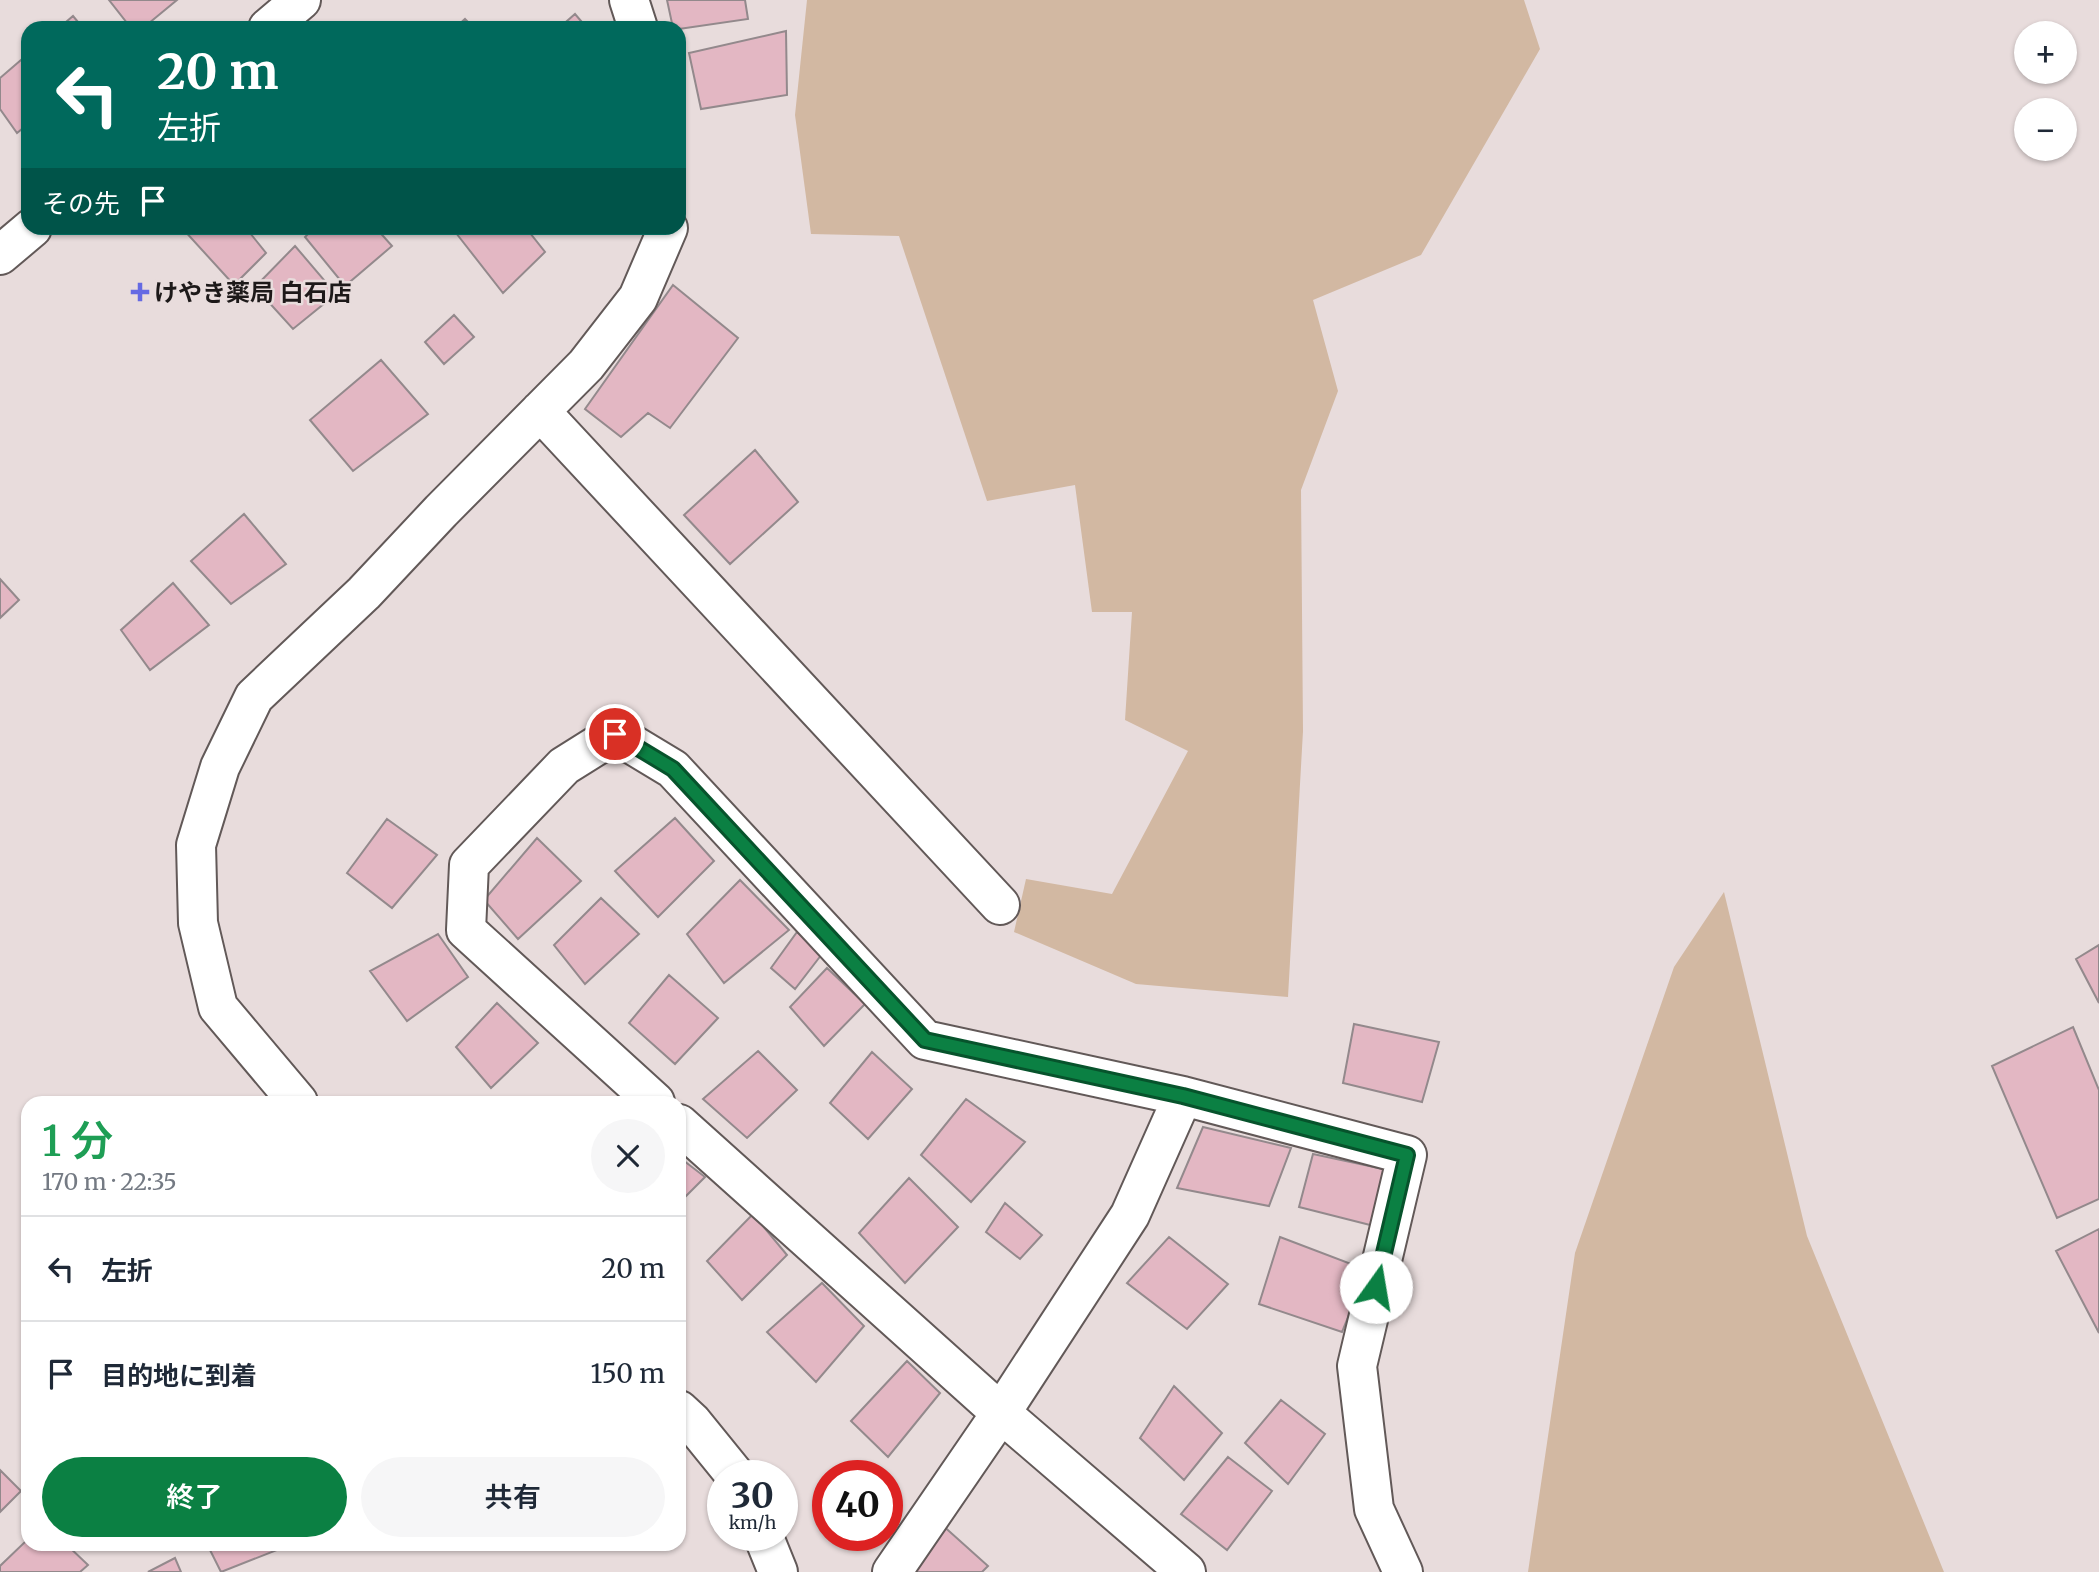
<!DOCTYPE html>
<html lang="ja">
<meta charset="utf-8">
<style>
body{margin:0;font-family:Merriweather,"Noto Sans JP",serif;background:#f6f6f7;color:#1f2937;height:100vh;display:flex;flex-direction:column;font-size:26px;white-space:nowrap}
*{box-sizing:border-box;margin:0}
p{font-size:23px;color:#747a83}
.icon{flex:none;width:38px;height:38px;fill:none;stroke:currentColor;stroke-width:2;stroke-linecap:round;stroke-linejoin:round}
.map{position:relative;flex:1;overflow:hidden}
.details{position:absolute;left:21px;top:1096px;width:665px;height:455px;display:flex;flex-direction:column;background:#fff;border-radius:21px;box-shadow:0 2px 5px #0004}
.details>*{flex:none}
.guide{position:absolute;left:21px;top:21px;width:665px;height:214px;border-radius:21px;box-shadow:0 2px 5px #0004;background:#00695c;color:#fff;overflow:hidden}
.tools{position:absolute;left:2014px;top:21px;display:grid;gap:14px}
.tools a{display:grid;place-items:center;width:63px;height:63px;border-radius:50%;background:#fff;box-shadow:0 2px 5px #0004;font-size:35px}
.speed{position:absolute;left:707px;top:1460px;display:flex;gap:14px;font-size:35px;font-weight:700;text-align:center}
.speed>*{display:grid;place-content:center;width:91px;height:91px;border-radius:50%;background:#fff;box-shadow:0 2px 5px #0004;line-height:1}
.speed small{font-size:18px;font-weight:400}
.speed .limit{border:10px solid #d22;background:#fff;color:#111}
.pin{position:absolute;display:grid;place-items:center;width:60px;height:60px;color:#fff;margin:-30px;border:4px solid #fff;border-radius:50%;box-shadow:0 2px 7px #0007}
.me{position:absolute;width:77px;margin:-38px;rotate:13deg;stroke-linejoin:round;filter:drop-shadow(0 0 5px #0008)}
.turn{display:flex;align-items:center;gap:24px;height:147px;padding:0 21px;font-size:32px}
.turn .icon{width:91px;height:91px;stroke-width:2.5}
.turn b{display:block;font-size:49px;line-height:60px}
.then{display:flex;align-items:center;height:66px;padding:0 21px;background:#0003;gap:14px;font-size:26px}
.round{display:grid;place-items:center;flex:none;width:74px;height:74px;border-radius:37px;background:#f6f6f7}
.overview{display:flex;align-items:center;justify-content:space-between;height:119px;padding:0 21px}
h1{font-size:42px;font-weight:600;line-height:52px;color:#1e9e55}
.primary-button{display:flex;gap:14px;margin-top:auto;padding:14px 21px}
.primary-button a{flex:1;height:80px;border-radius:42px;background:#0b8043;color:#fff;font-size:28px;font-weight:600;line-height:80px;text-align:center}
.primary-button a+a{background:#f6f6f7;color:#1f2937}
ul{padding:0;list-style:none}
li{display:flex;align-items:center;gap:21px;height:105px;padding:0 21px;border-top:2px solid #e0e1e3}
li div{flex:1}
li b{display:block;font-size:26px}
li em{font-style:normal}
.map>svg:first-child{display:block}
.green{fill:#d2b8a2}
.building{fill:#e3b7c3;stroke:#93898c;stroke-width:2}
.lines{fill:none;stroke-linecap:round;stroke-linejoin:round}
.minor-casing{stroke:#625958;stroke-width:42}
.major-casing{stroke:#625958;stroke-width:42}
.minor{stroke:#fff;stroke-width:38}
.major{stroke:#fff;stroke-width:38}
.route-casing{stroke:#07532c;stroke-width:18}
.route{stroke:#0b8043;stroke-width:12}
.poi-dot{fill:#656ae3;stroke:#e8dcdc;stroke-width:2.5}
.labels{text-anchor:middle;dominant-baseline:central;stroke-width:5;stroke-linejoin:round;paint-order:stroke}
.poi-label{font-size:24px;font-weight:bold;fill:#1d1919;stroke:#e8dcdc;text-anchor:start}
</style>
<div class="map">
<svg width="2099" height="1572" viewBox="0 0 2099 1572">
<rect width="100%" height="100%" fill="#e8dcdc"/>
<path class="green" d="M807,0H1524L1540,49L1421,255L1313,300L1338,391L1301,490L1303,731L1288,997L1136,984L1014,932L1026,879L1112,894L1188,751L1125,720L1132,612H1092L1075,485L987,501L899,236L811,234L795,115Z
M1724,892L1807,1236L1944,1572H1528L1575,1253L1674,967Z"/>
<path class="building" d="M109,0H177L143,28H131Z
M667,0H745L748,19L679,29L673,28Z
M575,14L587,28H559Z
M73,16L83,28H59Z
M465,19L474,28H455Z
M786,31L787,95L701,109L689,53Z
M28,54V124L17,133L0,109V78Z
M182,228H246L266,253L234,285Z
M314,228H376L392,246L345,286L305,237Z
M462,228H526L545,252L503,293L456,233Z
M295,246L336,294L293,329L255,287Z
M673,285L738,338L670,428L648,413L621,437L585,409Z
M454,315L474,337L444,364L425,342Z
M381,360L428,414L353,471L310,420Z
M755,450L798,502L730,564L684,515Z
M244,514L286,564L231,604L191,561Z
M0,579L19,600L0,618Z
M173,583L209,625L150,670L121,630Z
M675,818L714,861L658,917L615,871Z
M387,819L437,855L392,908L347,873Z
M537,838L581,881L518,939L484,900Z
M740,880L789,930L724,983L687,934Z
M601,898L639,934L585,984L554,945Z
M797,932L822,954L795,989L771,968Z
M438,934L468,977L407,1021L370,971Z
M2099,945V1003L2076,959Z
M827,968L865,1004L824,1046L790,1007Z
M669,975L718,1018L675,1064L629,1023Z
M497,1003L538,1043L491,1088L456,1047Z
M1354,1024L1439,1042L1422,1102L1343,1083Z
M2073,1027L2099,1090V1199L2057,1218L1992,1066Z
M758,1051L797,1090L747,1138L703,1099Z
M872,1052L912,1089L868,1139L830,1103Z
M966,1099L1025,1142L971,1202L921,1155Z
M1203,1127L1291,1148L1269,1206L1177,1188Z
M1313,1154L1388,1170L1378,1227L1299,1207Z
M679,1157L705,1177L679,1203Z
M909,1178L958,1227L905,1283L859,1233Z
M1005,1203L1042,1235L1020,1259L986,1232Z
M753,1214L787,1255L742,1300L707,1261Z
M2099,1229V1333L2056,1251Z
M1169,1237L1228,1284L1187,1329L1127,1283Z
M1280,1237L1367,1270L1342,1332L1259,1304Z
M822,1283L864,1326L816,1382L767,1332Z
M907,1361L940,1393L888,1457L851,1421Z
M1174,1386L1222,1433L1184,1480L1140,1438Z
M1281,1400L1325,1434L1288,1484L1245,1443Z
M1228,1457L1272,1491L1227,1550L1181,1514Z
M0,1470L21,1491L0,1512Z
M940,1523L988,1566L982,1572H909Z
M28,1539V1544H66L88,1565L80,1572H0V1566Z
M207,1544H292L221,1572Z
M175,1558L181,1572H148Z"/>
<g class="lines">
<g class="minor-casing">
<path id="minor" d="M629,0L638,28
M540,411L1000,905
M298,1102L218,1007L198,923L196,845L220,767L254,697L364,593L441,511L586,365L638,298L668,228
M655,1102L466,930L469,865L564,766L615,734L673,769L925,1040L1183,1096L1407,1155L1357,1366L1374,1509L1403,1572
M679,1124L1001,1413L1186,1572
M679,1410L692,1422L735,1475
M763,1535L778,1572
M892,1572L1001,1413L1130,1215L1183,1096"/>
</g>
<g class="major-casing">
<path id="major" d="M268,28L301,0
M0,255L32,228"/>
</g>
<use href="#minor" class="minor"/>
<use href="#major" class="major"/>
</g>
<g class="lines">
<g class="route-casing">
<path id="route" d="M615,734L673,769L925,1040L1183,1096L1407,1155L1376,1287"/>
</g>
<use href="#route" class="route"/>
</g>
<path class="poi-dot" d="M136.5 281.5h7v7h7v7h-7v7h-7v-7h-7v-7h7z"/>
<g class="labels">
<g class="poi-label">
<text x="154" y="292">けやき薬局 白石店</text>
</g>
</g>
</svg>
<div class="tools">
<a>+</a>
<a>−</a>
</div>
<div class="speed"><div>30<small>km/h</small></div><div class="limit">40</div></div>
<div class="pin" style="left:615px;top:734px;background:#d93025"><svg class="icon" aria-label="arrive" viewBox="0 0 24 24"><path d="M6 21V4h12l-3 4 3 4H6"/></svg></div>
<svg class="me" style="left:1376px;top:1287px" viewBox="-20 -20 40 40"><circle r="19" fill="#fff"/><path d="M0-13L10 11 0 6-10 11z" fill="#0b8043"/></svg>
<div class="guide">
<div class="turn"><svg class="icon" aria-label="left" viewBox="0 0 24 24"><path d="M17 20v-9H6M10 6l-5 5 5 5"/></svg><div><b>20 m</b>左折</div></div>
<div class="then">その先<svg class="icon" aria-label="arrive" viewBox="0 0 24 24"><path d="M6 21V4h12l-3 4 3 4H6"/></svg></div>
</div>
<section class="details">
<div class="overview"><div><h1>1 分</h1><p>170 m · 22:35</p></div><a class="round"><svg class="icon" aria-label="close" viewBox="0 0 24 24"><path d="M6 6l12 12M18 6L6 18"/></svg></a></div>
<ul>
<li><svg class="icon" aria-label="left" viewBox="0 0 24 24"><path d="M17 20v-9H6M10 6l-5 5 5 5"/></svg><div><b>左折</b></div><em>20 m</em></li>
<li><svg class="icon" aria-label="arrive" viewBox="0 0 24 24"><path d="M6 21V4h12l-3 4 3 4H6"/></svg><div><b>目的地に到着</b></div><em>150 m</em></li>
</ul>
<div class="primary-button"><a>終了</a><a>共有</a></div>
</section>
</div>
